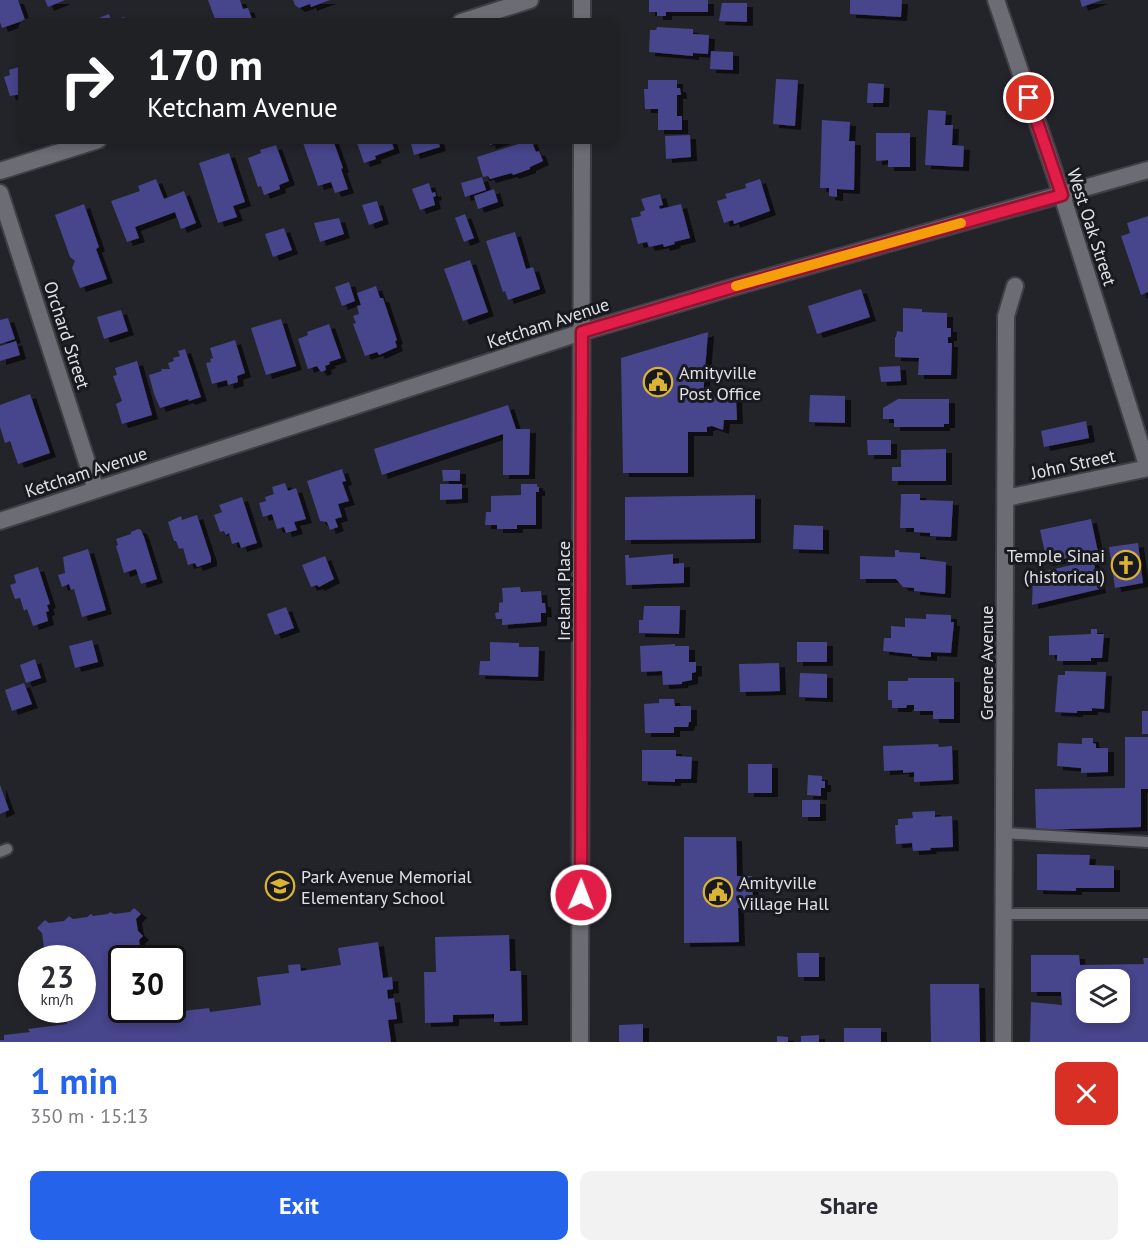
<!DOCTYPE html>
<meta charset="utf-8">
<style>
body{margin:0;font-family:"PT Sans",sans-serif;background:#f2f2f3;color:#2b2b33;height:100vh;display:flex;flex-direction:column;font-size:22px;white-space:nowrap}
*{box-sizing:border-box;margin:0}
p{font-size:20px;color:#7c7c81}
.icon{flex:none;width:33px;height:33px;fill:none;stroke:currentColor;stroke-width:2;stroke-linecap:round;stroke-linejoin:round}
.map{position:relative;height:1042px;overflow:hidden}
.side{display:flex;flex-direction:column;background:#fff;flex:1}
.side>*{flex:none}
.banner{position:absolute;left:18px;top:18px;width:600px;height:126px;border-radius:12px;box-shadow:0 3px 9px #0003;background:#202124;color:#fff;overflow:hidden}
.buttons{position:absolute;left:1076px;top:969px;display:grid;gap:12px}
.buttons a{display:grid;place-items:center;width:54px;height:54px;border-radius:12px;background:#fff;box-shadow:0 3px 9px #0003;font-size:30px}
.speed{position:absolute;left:18px;top:945px;display:flex;gap:12px;font-size:30px;font-weight:700;text-align:center}
.speed>*{display:grid;place-content:center;width:78px;height:78px;border-radius:50%;background:#fff;box-shadow:0 3px 9px #0003;line-height:1}
.speed small{font-size:15px;font-weight:400}
.speed .limit{border:3px solid #111;border-radius:9px;background:#fff;color:#111}
.pin{position:absolute;display:grid;place-items:center;width:51px;height:51px;color:#fff;margin:-26px;border:3px solid #fff;border-radius:50%;box-shadow:0 2px 6px #0007}
.me{position:absolute;width:66px;margin:-33px;rotate:1deg;stroke-linejoin:round;filter:drop-shadow(0 0 4px #0008)}
.turn{display:flex;align-items:center;gap:21px;height:126px;padding:0 30px;font-size:27px}
.turn .icon{width:78px;height:78px;stroke-width:2.5}
.turn b{display:block;font-size:42px;line-height:51px}
.round{display:grid;place-items:center;flex:none;width:63px;height:63px;border-radius:12px;background:#f2f2f3}
.head{display:flex;align-items:center;justify-content:space-between;height:102px;padding:0 30px}
h1{font-size:36px;font-weight:600;line-height:45px;color:#2563eb}
.action{display:flex;gap:12px;margin-top:auto;padding:12px 30px}
.action a{flex:1;height:69px;border-radius:12px;background:#2563eb;color:#fff;font-size:24px;font-weight:600;line-height:69px;text-align:center}
.action a+a{background:#f2f2f3;color:#2b2b33}
.map>svg:first-child{display:block}
.building{fill:#46458b;fill-rule:evenodd;filter:url(#shadow)}
.lines{fill:none;stroke-linecap:round;stroke-linejoin:round}
.service-casing{stroke:#3f3f45;stroke-width:14}
.minor-casing{stroke:#3f3f45;stroke-width:20}
.secondary-casing{stroke:#3f3f45;stroke-width:20}
.service{stroke:#6b6c74;stroke-width:10}
.minor{stroke:#6b6c74;stroke-width:16}
.secondary{stroke:#6b6c74;stroke-width:16}
.route-casing{stroke:#92132f;stroke-width:15}
.route{stroke:#e11d48;stroke-width:10}
.slow{stroke:#f59e0b;stroke-width:10}
.labels{text-anchor:middle;dominant-baseline:central;stroke-width:6;stroke-linejoin:round;paint-order:stroke}
.street-label{font-size:18px;fill:#e0e1e5;stroke:#191a20}
.poi-label{font-size:18px;fill:#e0e1e5;stroke:#191a20;text-anchor:start}
</style>
<div class="map">
<svg width="1148" height="1042" viewBox="0 0 1148 1042">
<defs>
<filter id="shadow"><feDropShadow dx="6" dy="4" stdDeviation="0" flood-color="#0009"/></filter>
</defs>
<rect width="100%" height="100%" fill="#23232a"/>
<path class="building" d="M0,0H18L25,20L2,28L0,22Z
M45,0H65L48,7Z
M208,0H240L243,9L248,8L253,22H216Z
M293,0H330L311,7L310,4L299,8L295,5Z
M649,0H708V12H666V16H657V12H649Z
M850,0H902L901,17L850,14Z
M1080,0H1102L1082,7Z
M722,3H747V22L719,21Z
M109,14L111,21L124,17L126,22H95L94,20Z
M657,27L693,29V34L709,35L708,54L693,53V56L649,52L650,30H656Z
M711,51L733,52V70L710,69Z
M22,66V94L10,96L4,77L10,75L9,70Z
M776,79L798,80L795,126L773,124Z
M648,80H677V88H680L681,95H677V116H682V130H658V109H645L644,89H648Z
M868,83L884,84L883,103H867Z
M928,110L946,111L945,125H953L952,145L964,146L963,167L925,165Z
M822,120L850,122L849,141H855L854,190L837,189V197L829,196V188H820Z
M876,133H910V167H888V160L876,161Z
M690,135L691,157L666,159L665,136Z
M302,140H333L343,168L341,169L348,189L335,193L331,182L318,186Z
M356,140H391L394,149L375,156L376,159L364,163Z
M410,140H438L440,147L414,155Z
M485,140H505L490,145L489,141L485,142Z
M531,140L536,152L539,151L543,161L530,167V169L513,175L512,173L490,179L488,176L483,177L477,157Z
M276,145L289,181L279,185L280,189L264,195L261,186L258,187L248,158L261,153L260,150Z
M229,153L245,202L233,206L237,217L218,223L199,163Z
M482,177L486,190L465,197L461,183Z
M156,179L164,199L184,191L196,223L181,229L175,212L135,227L139,238L127,242L111,201L140,191L138,186Z
M760,179L770,211L734,224L733,220L724,223L717,201L727,198L725,194L746,188L745,184Z
M429,183L432,193L435,192L436,196L433,197L435,205L420,210L412,189Z
M494,189L498,202L478,209L474,196Z
M660,194L663,205L659,206L660,209L681,204L690,238L674,242L675,244L664,247L663,244L649,247L647,242L638,244L631,218L641,216L640,212L645,210L641,199Z
M377,201L383,220L369,225L362,205Z
M84,204L99,247L96,249L107,279L80,288L72,268L75,261L70,257L55,215Z
M465,214L474,238L464,242L455,218Z
M1148,216V292L1141,295L1121,236L1130,233L1127,223Z
M339,218L344,234L320,242L314,223Z
M284,228L292,250L273,257L265,234Z
M515,232L526,269L533,267L540,289L508,300L505,291L503,292L486,241Z
M470,260L488,312L463,321L444,269Z
M349,282L355,301L342,306L335,287Z
M376,286L380,298H383L397,340L395,341L397,347L379,355L377,352L365,356L353,324L356,323L353,316L359,314L357,306L361,305L357,293Z
M861,289L870,317L817,334L808,306Z
M903,308L922,309V312L947,313V328H951V337H948V343H952L951,375H918L919,358L895,357V337H896L897,331L903,332Z
M121,310L128,331L104,339L97,317Z
M8,318L15,339L0,344V320Z
M281,319L296,366L266,375L251,328Z
M329,324L341,358L329,362L330,364L325,366L326,370L321,372L317,366L308,369L298,339L308,335L307,332Z
M708,332L703,397H736L737,420H724L723,430L712,426L707,427V432H688V473H623L621,358Z
M235,340L245,373L237,376L238,382L228,385L227,380L212,384L206,363L211,362L210,359L213,358L210,348Z
M16,341L20,355L0,361V346Z
M185,349L201,397L189,401L188,399L160,408L154,394L149,375L162,371L161,369H170L168,363L174,361L173,358L180,356L178,351Z
M137,361L152,415L122,424L116,404L122,401L113,376L117,375L115,368Z
M900,366L901,381L881,382L879,367Z
M30,394L50,453L18,464L10,441L5,443L0,427V405Z
M810,395L845,396V423L809,422Z
M898,399H949V424H944V427H894V419H883V408Z
M508,405L516,429H530L529,475H503V434L382,475L374,449Z
M1086,421L1089,438L1044,447L1041,431Z
M867,440H891V455H868Z
M946,449V481H892V467H901V450Z
M342,469L346,481L342,482L349,501L338,504L342,517L335,519L338,527L330,530L327,522L320,521L307,481Z
M442,470H460V481H443Z
M285,483L288,491L296,488L306,519L294,522L297,530L286,533L284,527L277,529L272,514L263,517L259,503L266,501L265,497L274,494L272,487Z
M440,484H462V499L440,500Z
M521,484H537V487H539V492H536V525H517V529H497V525H485L486,512H491V496L521,495Z
M901,494H920V500L953,501L951,537L930,536V533L914,532V528H900Z
M755,495V539L625,540V497Z
M242,497L257,543L241,548L239,542L232,544L229,533L226,535L224,531L220,532L214,515L222,512L219,505Z
M197,515L211,558V562L197,567L195,563L188,565L183,548L179,549L176,541H174L168,522L181,516L182,520Z
M1091,519L1098,552L1047,562L1040,530Z
M794,525L823,526V550L793,549Z
M138,529L141,530L144,537L157,579L141,584L136,569L124,573L116,546L118,545L116,539L131,534V532Z
M1138,543L1143,583L1115,588L1109,547Z
M88,549L106,610L82,617L74,589L71,590L69,584L62,587L58,575L65,573L63,557Z
M895,550H899V552L920,553V559L946,562L945,594L914,591V588L903,587L896,579H860V556L895,557Z
M673,554V564L684,563V583L626,585L625,555H629V558Z
M325,556L334,579L319,587L317,585L311,587L302,565Z
M1093,560L1100,589L1032,605L1033,574Z
M38,567L50,604L47,605L49,611L46,612L48,621L33,626L27,609L24,611L20,598L15,599L10,585L16,583L14,575Z
M520,587L521,592L541,591L542,603H545L546,613H541V622L502,625V619H496L495,613L499,612V603L503,602L502,588Z
M644,606H680L679,634L639,633V620H643Z
M286,607L294,628L275,635L267,614Z
M926,614L951,615V622H954L951,653L931,652V657L912,656V654L883,651L884,638H891V626L905,627V618L926,619Z
M1091,629H1097V634H1104L1102,658H1091V661H1057V655H1049V636L1091,634Z
M92,640L98,662L75,668L69,646Z
M490,642L519,643V647H539L538,677L479,675L480,661H490Z
M797,642H827V662H797Z
M675,644V646H689V662H696V672L692,673V680L682,682V684L663,685L662,671L641,672L640,646Z
M35,659L41,678L26,683L20,665Z
M779,663L780,691L740,692L739,664Z
M1065,671L1106,672L1104,709L1092,708V711H1077V713L1055,712L1058,675H1065Z
M800,673L827,674V698L799,697Z
M908,678H954V719H933V711H914V705H907L906,708H892V700H888V681H908Z
M24,683L32,704L12,711L5,690Z
M659,699H674L675,706H691V722H689L688,727H674V733H645L644,704L659,703Z
M1142,711H1148V734H1142Z
M1125,737H1148V789H1141V827L1036,830L1035,789L1125,788Z
M1082,738H1093V743L1096,744V748H1108V772L1081,773V768L1057,766L1058,743L1082,744Z
M938,744L939,747L952,746L953,780L914,782V772L903,773V770L884,771L883,746Z
M642,750H676V756L692,757L691,779H675V782L642,781Z
M748,764H772V793H748Z
M808,775L822,776V781H825V788H821V796L807,795Z
M0,785L9,810L0,814Z
M802,800H820V817H802Z
M935,811V817L952,816L953,847L930,848L931,850L913,851L912,843L896,844L895,825H898V819L913,818L912,812Z
M684,837H736L737,876H752L753,908H738L739,942L684,943Z
M1037,854L1090,855L1089,865L1114,866V888H1076V891L1037,890Z
M134,908L141,914L136,919L138,931L143,936L139,940L141,953L145,957L144,958H122V1010H140L141,1016L209,1008L210,1012L261,1005L257,977L289,973L288,965L300,964L301,971L341,965L338,948L378,942L383,978L392,977L393,989L387,990L388,999L394,998L397,1019L388,1020L391,1042H0V1040H4V1035L30,1032L28,1029L67,1024L65,1010H82V958H46L45,954L42,951L44,948L42,933L37,928L45,920L49,923L64,921L69,916L73,919L87,917L91,914L93,916L108,914L110,912L114,914L130,912Z
M509,935L510,971H521L522,1021L494,1022V1014L453,1015V1022L425,1023L424,972H436L435,937Z
M797,953H819V977H798Z
M1031,955H1079L1080,965L1144,964L1143,958H1148V1042H1030L1031,1002L1062,1005L1061,992H1031ZM1086,980H1119V1012H1086Z
M930,984H979L980,1042H931Z
M643,1024V1042H619V1025Z
M844,1028H881V1042H844Z
M819,1035V1042H801V1036Z
M777,1036L788,1037V1042H777Z"/>
<g class="lines">
<g class="service-casing">
<path id="service" d="M1004,833L1148,842
M0,852L7,849
M1004,914H1148"/>
</g>
<g class="minor-casing">
<path id="minor" d="M461,22L530,0
M582,22V0
M0,171L98,140
M0,193L96,490
M1006,498L1148,468
M0,521L582,332L737,286L1148,170
M580,1042L582,140
M1003,1042L1006,316L1015,286"/>
</g>
<g class="secondary-casing">
<path id="secondary" d="M996,0L1062,195L1148,468"/>
</g>
<use href="#service" class="service"/>
<use href="#minor" class="minor"/>
<use href="#secondary" class="secondary"/>
</g>
<g class="lines">
<g class="route-casing">
<path id="route" d="M581,895L582,332L737,286L1062,195L1029,98"/>
</g>
<use href="#route" class="route"/>
<path class="slow" d="M736,286L961,223"/>
</g>
<defs>
<g id="civic-ring" transform="scale(1.5)"><circle r="9.5" fill="#191a20" stroke="#dab333" stroke-width="1.5"/><path d="M-.6-6.5H3V-4.5H.6V-3L4-1V1h2V6H-6V1h2V-1L-.6-3ZM-1.2 2.5V6h2.4V2.5Z" fill="#dab333"/></g>
<g id="church-ring" transform="scale(1.5)"><circle r="9.5" fill="#191a20" stroke="#dab333" stroke-width="1.5"/><path d="M-1.2-6h2.4v3.5h3.3v2.4h-3.3V6h-2.4V-.1h-3.3v-2.4h3.3Z" fill="#dab333"/></g>
<g id="school-ring" transform="scale(1.5)"><circle r="9.5" fill="#191a20" stroke="#dab333" stroke-width="1.5"/><path d="M0-5L7-2L0 1L-7-2ZM-4 1L0 2.5L4 1V4Q0 6-4 4Z" fill="#dab333"/></g>
</defs>
<g fill-rule="evenodd">
<use href="#civic-ring" x="658" y="382"/>
<use href="#church-ring" x="1126" y="565"/>
<use href="#school-ring" x="280" y="886"/>
<use href="#civic-ring" x="718" y="892"/>
</g>
<g class="labels">
<g class="street-label">
<text transform="translate(1092 227) rotate(72)">West Oak Street</text>
<text transform="translate(548 323) rotate(-18)">Ketcham Avenue</text>
<text transform="translate(67 335) rotate(72)">Orchard Street</text>
<text transform="translate(1073 464) rotate(-12)">John Street</text>
<text transform="translate(86 472) rotate(-18)">Ketcham Avenue</text>
<text transform="translate(563 591) rotate(-90)">Ireland Place</text>
<text transform="translate(986 663) rotate(-90)">Greene Avenue</text>
</g>
<g class="poi-label">
<text x="679" y="372">Amityville<tspan x="679" dy="21">Post Office</tspan></text>
<text x="1105" y="555" text-anchor="end">Temple Sinai<tspan x="1105" dy="21">(historical)</tspan></text>
<text x="301" y="876">Park Avenue Memorial<tspan x="301" dy="21">Elementary School</tspan></text>
<text x="739" y="882">Amityville<tspan x="739" dy="21">Village Hall</tspan></text>
</g>
</g>
</svg>
<div class="buttons">
<a><svg class="icon" aria-label="layers" viewBox="0 0 24 24"><path d="M12 4l9 5-9 5-9-5zM3 14l9 5 9-5"/></svg></a>
</div>
<div class="speed"><div>23<small>km/h</small></div><div class="limit">30</div></div>
<div class="pin" style="left:1029px;top:98px;background:#d93025"><svg class="icon" aria-label="arrive" viewBox="0 0 24 24"><path d="M6 21V4h12l-3 4 3 4H6"/></svg></div>
<svg class="me" style="left:581px;top:895px" viewBox="-20 -20 40 40"><circle r="17" fill="#e11d48" stroke="#fff" stroke-width="3"/><path d="M0-11L8 9 0 5-8 9z" fill="#fff"/></svg>
<div class="banner">
<div class="turn"><svg class="icon" aria-label="right" viewBox="0 0 24 24"><path d="M7 20v-9h11M14 6l5 5-5 5"/></svg><div><b>170 m</b>Ketcham Avenue</div></div>
</div>
</div>
<section class="side">
<div class="head"><div><h1>1 min</h1><p>350 m · 15:13</p></div><a class="round" style="background:#d93025;color:#fff"><svg class="icon" aria-label="close" viewBox="0 0 24 24"><path d="M6 6l12 12M18 6L6 18"/></svg></a></div>
<div class="action"><a>Exit</a><a>Share</a></div>
</section>
